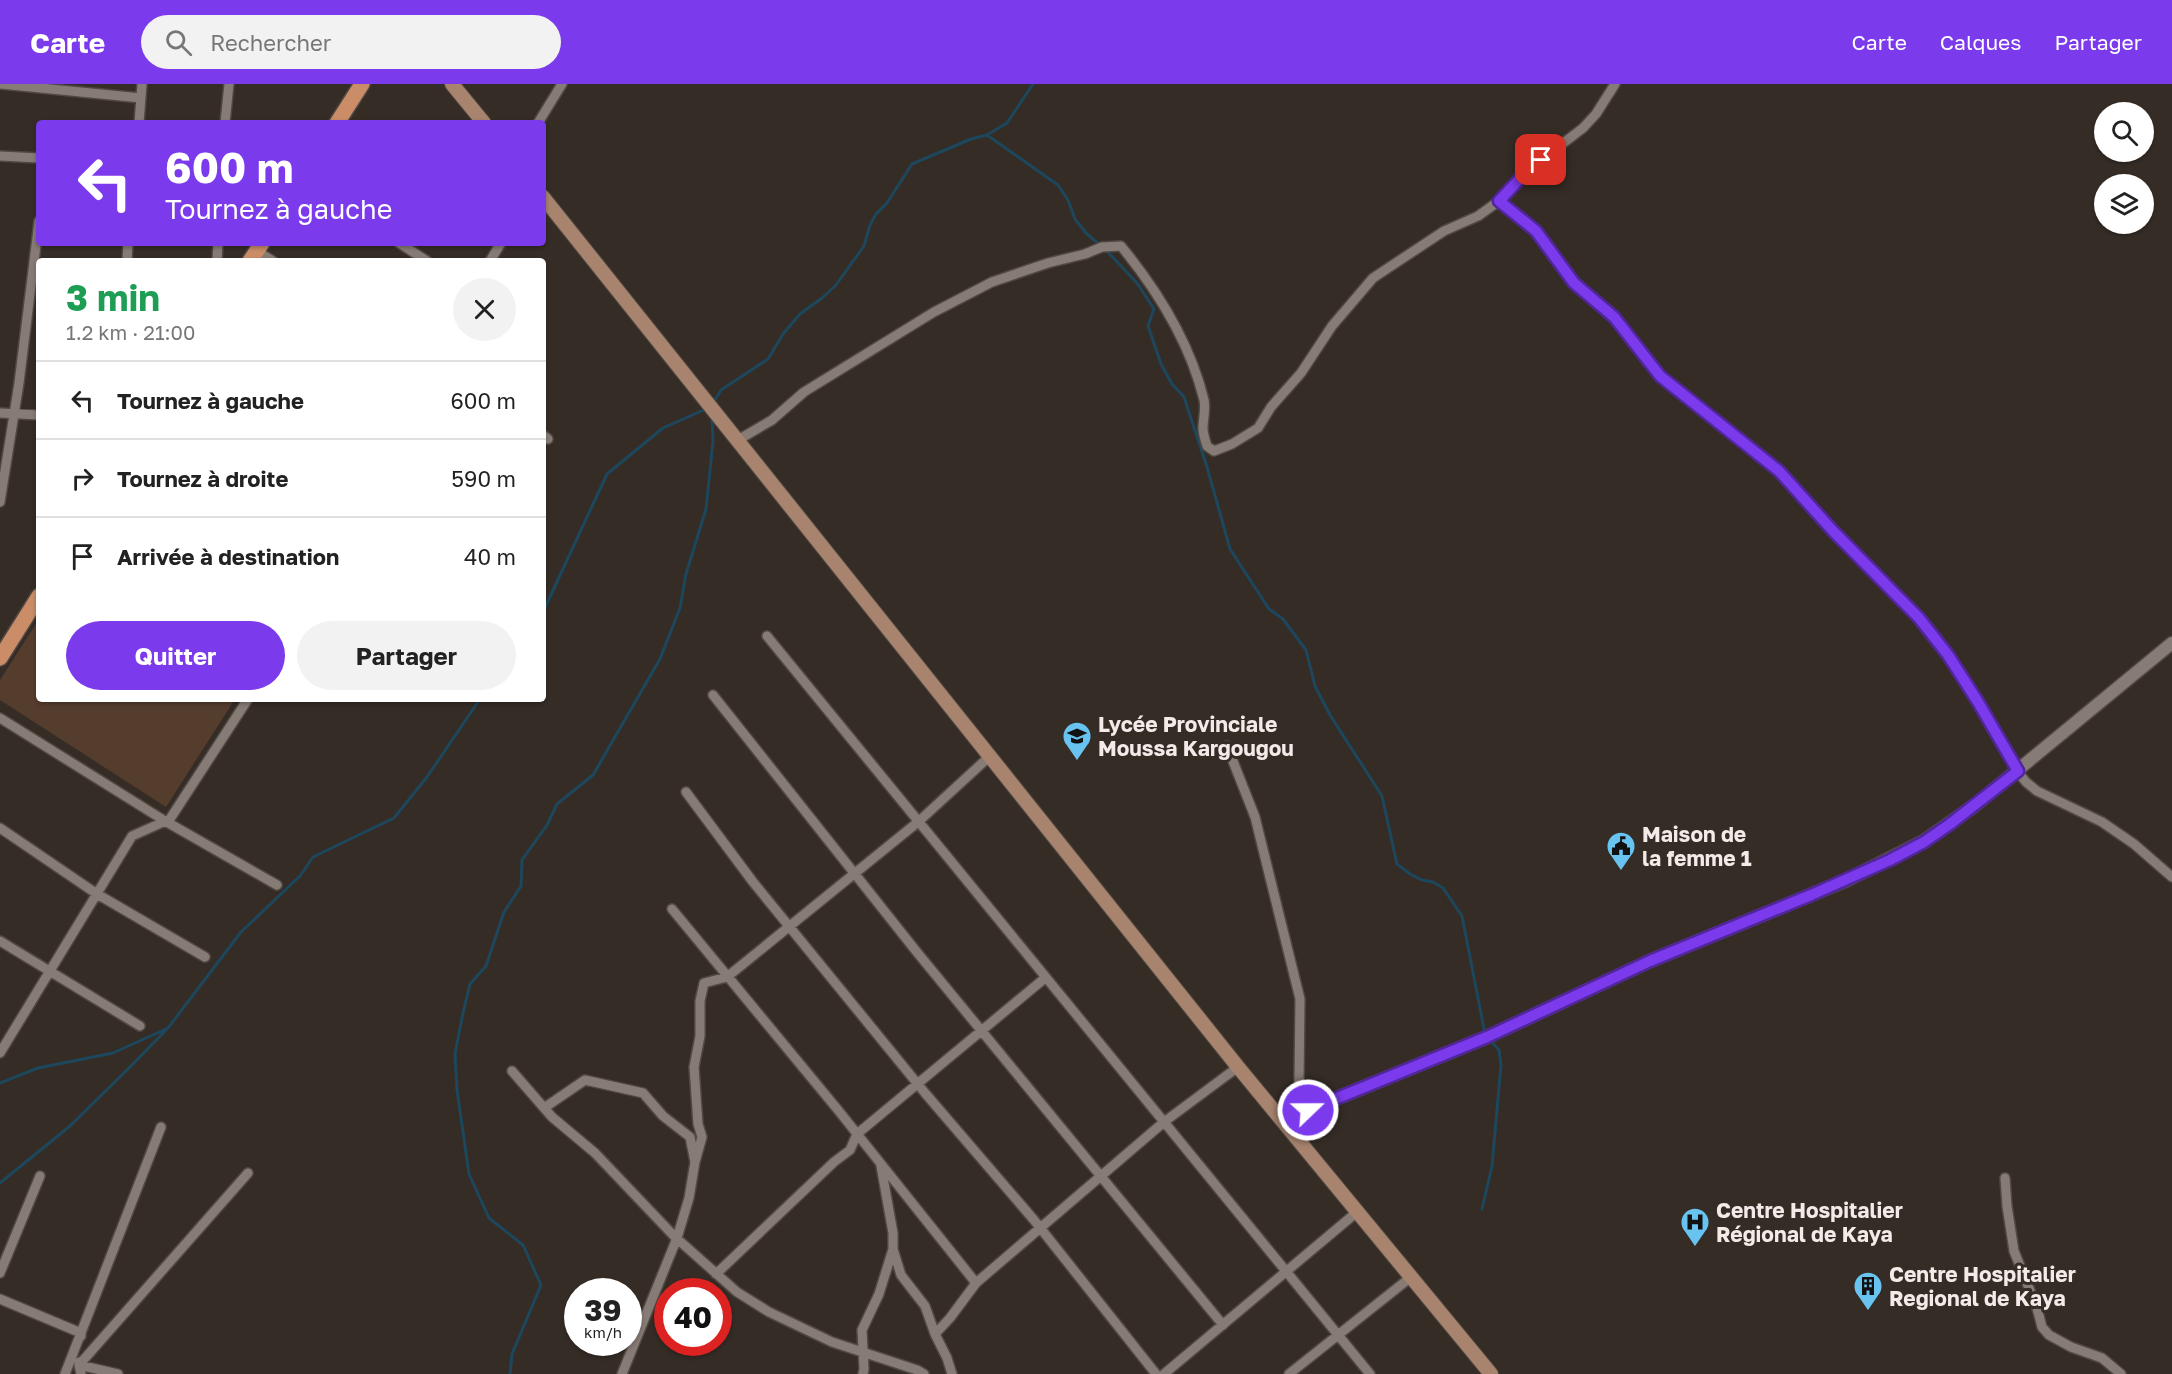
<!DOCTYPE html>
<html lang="fr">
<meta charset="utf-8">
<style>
body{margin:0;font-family:"Golos Text",sans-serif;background:#f2f2f2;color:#222;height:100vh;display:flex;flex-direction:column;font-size:22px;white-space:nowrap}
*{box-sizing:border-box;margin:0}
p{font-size:20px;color:#767676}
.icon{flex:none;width:33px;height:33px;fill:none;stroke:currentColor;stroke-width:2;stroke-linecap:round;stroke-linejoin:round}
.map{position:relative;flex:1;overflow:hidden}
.sheet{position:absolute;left:36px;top:174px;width:510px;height:444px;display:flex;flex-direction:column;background:#fff;border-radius:6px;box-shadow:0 2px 4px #0004}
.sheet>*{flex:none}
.guide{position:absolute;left:36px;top:36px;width:510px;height:126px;border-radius:6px;box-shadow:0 2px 4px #0004;background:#7c3aed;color:#fff;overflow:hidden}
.fabs{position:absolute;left:2094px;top:18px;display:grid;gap:12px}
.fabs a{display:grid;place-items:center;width:60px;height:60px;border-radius:50%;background:#fff;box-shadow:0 2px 4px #0004;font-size:30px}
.speed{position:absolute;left:564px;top:1194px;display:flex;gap:12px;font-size:30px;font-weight:700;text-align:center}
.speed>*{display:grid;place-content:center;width:78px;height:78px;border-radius:50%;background:#fff;box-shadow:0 2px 4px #0004;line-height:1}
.speed small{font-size:15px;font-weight:400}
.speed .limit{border:9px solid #d22;background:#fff;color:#111}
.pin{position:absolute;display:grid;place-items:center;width:51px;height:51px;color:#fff;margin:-26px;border-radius:12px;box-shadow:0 3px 9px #0006}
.me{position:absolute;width:66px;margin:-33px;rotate:68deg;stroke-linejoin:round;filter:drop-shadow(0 0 4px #0008)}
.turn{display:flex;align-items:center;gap:21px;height:126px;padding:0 30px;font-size:27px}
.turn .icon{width:78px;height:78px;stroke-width:2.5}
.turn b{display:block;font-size:42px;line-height:51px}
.round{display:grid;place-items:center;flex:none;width:63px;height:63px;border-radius:32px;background:#f2f2f2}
.head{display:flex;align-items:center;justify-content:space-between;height:102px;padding:0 30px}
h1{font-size:36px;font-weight:700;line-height:45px;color:#1e9e55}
.cta{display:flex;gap:12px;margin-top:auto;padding:12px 30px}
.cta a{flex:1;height:69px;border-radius:36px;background:#7c3aed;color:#fff;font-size:24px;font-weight:700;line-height:69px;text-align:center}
.cta a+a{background:#f2f2f2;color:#222}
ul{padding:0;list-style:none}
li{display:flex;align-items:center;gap:18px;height:78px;padding:0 30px;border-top:2px solid #e0e0e0}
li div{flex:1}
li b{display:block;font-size:22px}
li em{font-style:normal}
header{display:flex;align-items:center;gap:36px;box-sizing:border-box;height:84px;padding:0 30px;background:#7c3aed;color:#fff}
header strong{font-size:28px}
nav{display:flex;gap:33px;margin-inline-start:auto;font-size:21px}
.search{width:420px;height:54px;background:#f2f2f2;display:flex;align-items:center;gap:15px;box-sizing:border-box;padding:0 21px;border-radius:33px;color:#767676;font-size:22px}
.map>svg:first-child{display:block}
.garden{fill:#553d2e}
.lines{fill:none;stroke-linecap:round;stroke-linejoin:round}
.stream{stroke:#1d475c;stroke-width:3}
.minor-casing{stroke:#504843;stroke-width:12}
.tertiary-casing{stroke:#504843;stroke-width:15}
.secondary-casing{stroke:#504843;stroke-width:16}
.primary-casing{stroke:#504843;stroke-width:18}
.minor{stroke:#877c75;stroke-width:9}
.tertiary{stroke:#877c75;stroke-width:12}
.secondary{stroke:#a8846e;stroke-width:14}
.primary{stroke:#ca8d67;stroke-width:15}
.route-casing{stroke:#51269a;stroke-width:15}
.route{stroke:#7c3aed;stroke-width:10}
.labels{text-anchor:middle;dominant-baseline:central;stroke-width:6;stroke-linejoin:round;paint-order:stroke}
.poi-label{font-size:21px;font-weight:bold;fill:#f2ebe8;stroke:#352c26;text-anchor:start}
</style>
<header>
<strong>Carte</strong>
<div class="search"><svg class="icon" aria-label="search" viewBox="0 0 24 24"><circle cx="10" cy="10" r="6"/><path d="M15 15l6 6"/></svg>Rechercher</div>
<nav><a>Carte</a><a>Calques</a><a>Partager</a></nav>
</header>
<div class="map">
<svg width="2172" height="1290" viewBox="0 0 2172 1290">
<rect width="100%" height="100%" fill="#352c26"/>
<path class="garden" d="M39,535V615H235L166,723L0,616V596Z"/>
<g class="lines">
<path class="stream" d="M987,51L1058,101L1068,116L1075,135L1086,149L1100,161
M1105,165L1137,199L1154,225L1148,242L1161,280L1172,300L1184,313L1207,383L1230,465L1269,525L1283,535L1306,566L1315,602L1330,631L1382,712L1397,780L1410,790L1422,796L1433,798L1443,804L1462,832L1485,950
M713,319L721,306L768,275L783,250L800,230L822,214L836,201L864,162L870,141L876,130L887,119L912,80L971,55L987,51L1007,39L1033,0
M543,528L607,390L663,344L706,325
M0,999L38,984L113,969L166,945
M0,1099L70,1042L132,981L168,944L241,848L300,792L313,773L394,734L427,693L480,615
M1482,1125L1492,1082L1501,981L1499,966L1489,955
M510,1290L512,1270L541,1201L523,1161L489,1134L469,1090L457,1006L455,970L463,929L470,900L486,882L504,828L521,802L522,776L547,741L557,720L593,691L660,575L680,524L686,490L706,425L713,357L712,334"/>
<g class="minor-casing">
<path id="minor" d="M0,0L141,14
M139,39L142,0
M225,39L229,0
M538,39L562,0
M0,72L39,74
M1499,117L1536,147L1574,199L1614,233L1660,292L1779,387L1833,447L1919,534L1948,571L1978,618L2017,687L2026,698L2037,707L2102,738L2134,760L2172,793
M399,159L427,177
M257,167L273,177
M127,177L128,159
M217,177L218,159
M490,177L501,159
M0,329L39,331
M543,351L548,355
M738,356L772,336L804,308L934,228L992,198L1048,179L1085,170L1102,163L1121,162C1158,207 1190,259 1204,316C1206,325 1203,335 1203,344C1203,350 1205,356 1207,362L1214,367L1232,360L1258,344L1271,323L1301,289L1332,242L1373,194L1444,147L1478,132L1499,117L1527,87L1583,44L1596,30L1615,0
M0,418L19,299L39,137
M767,552L1370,1290
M713,611L916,867L1223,1241
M0,634L165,737L277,801
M1227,662L1255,733L1300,915L1299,997L1308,1026
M686,708L753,798L925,1009L1034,1136L1156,1290
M0,744L97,810L205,873
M672,825L838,1026L976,1199
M0,857L140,942
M0,969L132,752L170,735L248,615
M512,987L552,1033L595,1069L674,1152L737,1208L769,1228L832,1258L917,1286L924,1290
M544,1024L585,996L643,1009L663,1032L690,1053L695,1078L689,1114L677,1154L622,1290
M695,1078L702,1053L698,1040L694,983L700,952V917L704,899L727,893L918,738L990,672
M881,1082L893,1149V1165L901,1191L925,1222L935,1250
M2005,1094L2007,1122L2014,1167L2037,1224L2042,1243L2049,1251L2071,1263L2102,1274L2121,1290
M0,1189L40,1092
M716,1190L834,1078L850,1066L857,1050L1045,894
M0,1215L81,1249V1252
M79,1278V1281L118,1290
M65,1290L161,1043
M81,1290L79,1281L248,1089
M863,1290L864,1285L862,1246L879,1210L893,1165
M952,1290L947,1274L935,1250L950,1234L976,1199L1164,1038L1238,983
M1164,1290L1357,1128
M1289,1290L1411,1193"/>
</g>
<g class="tertiary-casing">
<path id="tertiary" d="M1285,1040L1308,1026L1487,953L1650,877L1847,796L1924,757L1974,722L2172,559"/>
</g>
<g class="secondary-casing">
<path id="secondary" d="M452,0L484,39
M543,113L1238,983L1491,1290"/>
</g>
<g class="primary-casing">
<path id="primary" d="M337,39L362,0
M250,177L262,159
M0,574L39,512"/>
</g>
<use href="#minor" class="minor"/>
<use href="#tertiary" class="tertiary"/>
<use href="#secondary" class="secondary"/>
<use href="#primary" class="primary"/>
</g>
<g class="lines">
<g class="route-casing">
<path id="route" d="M1308,1026L1487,953L1650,877L1811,811L1890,776L1924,758L1950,740L2018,687L1978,618L1948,571L1919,534L1833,447L1779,387L1660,292L1614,233L1574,199L1536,147L1499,117L1527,87L1541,76"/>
</g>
<use href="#route" class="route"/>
</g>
<defs>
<g id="school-pin" transform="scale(1.5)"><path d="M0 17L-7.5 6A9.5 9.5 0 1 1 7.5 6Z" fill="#69c3f1" stroke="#352c26"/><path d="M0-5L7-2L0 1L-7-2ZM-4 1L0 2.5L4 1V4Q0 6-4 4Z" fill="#111"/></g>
<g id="civic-pin" transform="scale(1.5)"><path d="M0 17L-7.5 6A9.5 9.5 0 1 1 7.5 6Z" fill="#69c3f1" stroke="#352c26"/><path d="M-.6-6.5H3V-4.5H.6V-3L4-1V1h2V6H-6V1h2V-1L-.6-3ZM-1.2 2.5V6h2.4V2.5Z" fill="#111"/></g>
<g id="hospital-pin" transform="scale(1.5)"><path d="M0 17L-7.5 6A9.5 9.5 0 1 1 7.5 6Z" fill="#69c3f1" stroke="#352c26"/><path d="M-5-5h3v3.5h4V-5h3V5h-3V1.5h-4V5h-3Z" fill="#111"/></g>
<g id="building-pin" transform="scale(1.5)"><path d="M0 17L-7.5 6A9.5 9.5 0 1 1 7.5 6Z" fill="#69c3f1" stroke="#352c26"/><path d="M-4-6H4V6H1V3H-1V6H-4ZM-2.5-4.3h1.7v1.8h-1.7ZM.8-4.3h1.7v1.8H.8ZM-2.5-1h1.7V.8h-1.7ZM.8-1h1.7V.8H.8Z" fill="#111"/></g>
</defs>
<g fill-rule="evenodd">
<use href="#school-pin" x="1077" y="652"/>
<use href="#civic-pin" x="1621" y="762"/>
<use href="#hospital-pin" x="1695" y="1138"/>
<use href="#building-pin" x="1868" y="1202"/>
</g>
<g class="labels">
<g class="poi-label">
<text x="1098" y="640">Lycée Provinciale<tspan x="1098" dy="24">Moussa Kargougou</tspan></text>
<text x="1642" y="750">Maison de<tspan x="1642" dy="24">la femme 1</tspan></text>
<text x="1716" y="1126">Centre Hospitalier<tspan x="1716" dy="24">Régional de Kaya</tspan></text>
<text x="1889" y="1190">Centre Hospitalier<tspan x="1889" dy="24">Regional de Kaya</tspan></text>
</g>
</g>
</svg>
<div class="fabs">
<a><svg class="icon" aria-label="search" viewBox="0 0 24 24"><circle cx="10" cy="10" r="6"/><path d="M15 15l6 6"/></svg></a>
<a><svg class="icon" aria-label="layers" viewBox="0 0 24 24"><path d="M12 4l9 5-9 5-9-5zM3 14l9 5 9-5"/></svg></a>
</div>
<div class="speed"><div>39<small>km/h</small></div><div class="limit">40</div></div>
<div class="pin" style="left:1541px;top:76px;background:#d93025"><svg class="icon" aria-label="arrive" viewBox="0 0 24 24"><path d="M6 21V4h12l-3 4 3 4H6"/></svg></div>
<svg class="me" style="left:1308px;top:1026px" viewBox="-20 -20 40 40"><circle r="17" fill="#7c3aed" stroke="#fff" stroke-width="3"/><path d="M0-11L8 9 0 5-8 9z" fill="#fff"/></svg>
<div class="guide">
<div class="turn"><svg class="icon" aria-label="left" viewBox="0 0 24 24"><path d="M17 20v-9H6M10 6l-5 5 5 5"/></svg><div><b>600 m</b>Tournez à gauche</div></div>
</div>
<section class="sheet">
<div class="head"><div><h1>3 min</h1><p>1.2 km · 21:00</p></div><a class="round"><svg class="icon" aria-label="close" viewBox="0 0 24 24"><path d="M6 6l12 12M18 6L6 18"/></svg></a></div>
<ul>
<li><svg class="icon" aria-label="left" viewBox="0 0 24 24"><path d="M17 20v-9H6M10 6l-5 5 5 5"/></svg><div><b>Tournez à gauche</b></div><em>600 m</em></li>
<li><svg class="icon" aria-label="right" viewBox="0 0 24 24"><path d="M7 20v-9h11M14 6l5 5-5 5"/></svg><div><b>Tournez à droite</b></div><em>590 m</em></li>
<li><svg class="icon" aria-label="arrive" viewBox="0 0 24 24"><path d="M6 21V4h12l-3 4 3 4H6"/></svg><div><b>Arrivée à destination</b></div><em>40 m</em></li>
</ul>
<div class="cta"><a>Quitter</a><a>Partager</a></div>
</section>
</div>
